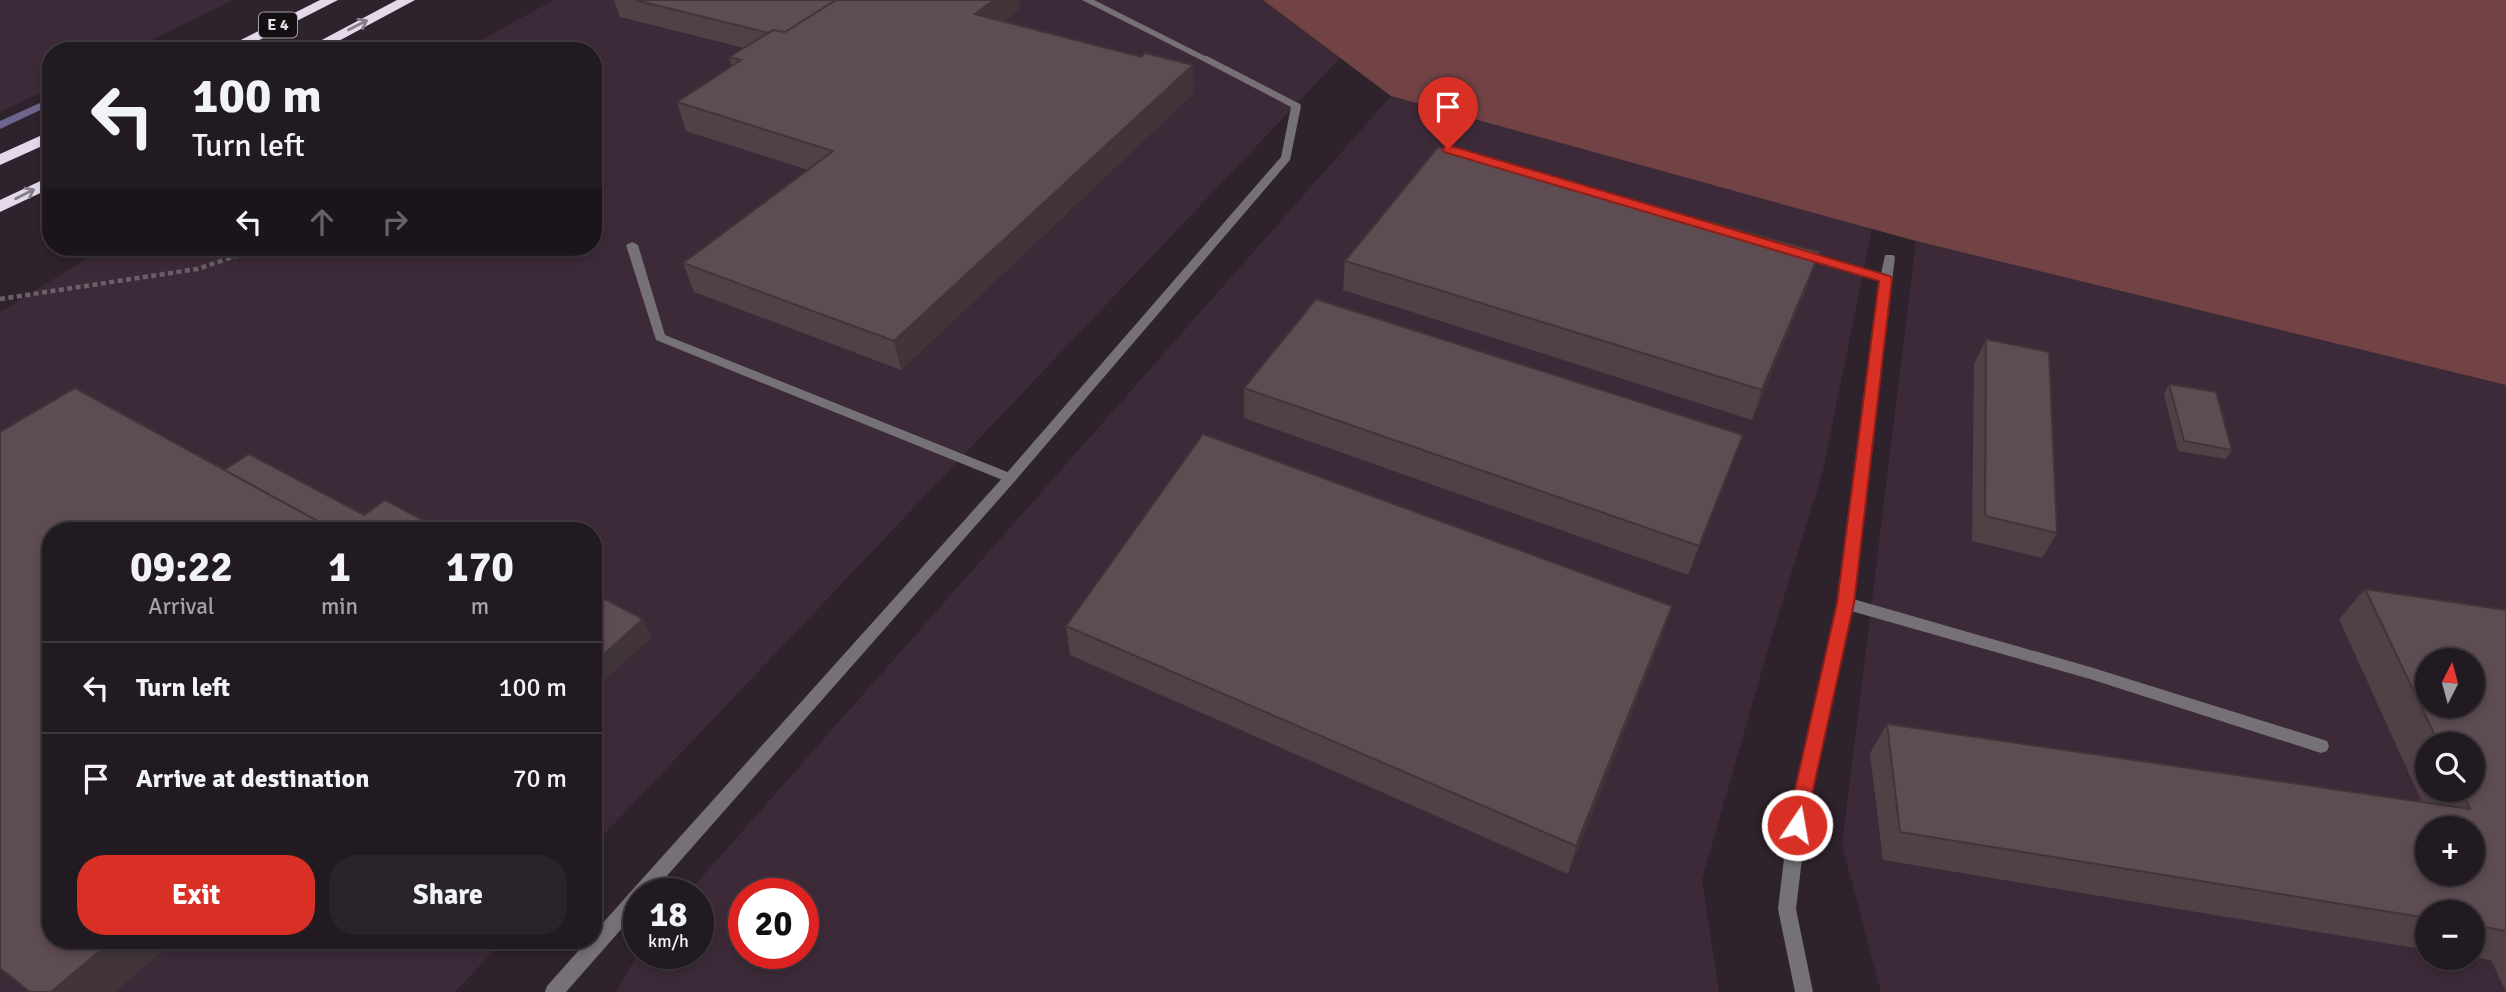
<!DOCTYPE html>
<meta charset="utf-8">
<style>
body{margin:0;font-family:Signika,sans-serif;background:#2a232a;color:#f1f3f6;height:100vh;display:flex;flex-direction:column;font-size:26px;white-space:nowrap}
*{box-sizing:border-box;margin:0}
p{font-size:23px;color:#a2a1a5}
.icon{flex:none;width:38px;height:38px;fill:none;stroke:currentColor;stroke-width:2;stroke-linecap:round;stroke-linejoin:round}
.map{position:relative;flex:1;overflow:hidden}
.drawer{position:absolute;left:42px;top:522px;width:560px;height:427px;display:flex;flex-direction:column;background:#221a21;border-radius:28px;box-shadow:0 4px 10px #0003,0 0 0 2px #3f383f}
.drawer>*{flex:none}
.banner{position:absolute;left:42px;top:42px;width:560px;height:214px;border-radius:28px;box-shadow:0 4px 10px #0003,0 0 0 2px #3f383f;background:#221a21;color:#f1f3f6;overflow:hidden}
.needle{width:46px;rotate:6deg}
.fabs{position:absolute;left:2415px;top:648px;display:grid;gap:14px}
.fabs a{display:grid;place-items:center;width:70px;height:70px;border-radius:50%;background:#221a21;box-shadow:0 4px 10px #0003,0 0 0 2px #3f383f;font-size:35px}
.speed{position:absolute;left:623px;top:878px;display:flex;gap:14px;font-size:35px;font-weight:700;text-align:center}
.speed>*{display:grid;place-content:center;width:91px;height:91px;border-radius:50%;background:#221a21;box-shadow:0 4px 10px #0003,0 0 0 2px #3f383f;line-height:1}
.speed small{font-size:18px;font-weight:400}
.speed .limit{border:10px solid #d22;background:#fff;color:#111}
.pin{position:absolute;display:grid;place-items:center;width:60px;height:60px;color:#fff;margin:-72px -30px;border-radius:50% 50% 50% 0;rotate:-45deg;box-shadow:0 0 7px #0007}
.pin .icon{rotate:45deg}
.me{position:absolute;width:77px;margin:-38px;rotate:12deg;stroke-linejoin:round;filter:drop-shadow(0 0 5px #0008)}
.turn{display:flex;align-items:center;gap:24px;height:147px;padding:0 35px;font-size:32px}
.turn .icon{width:91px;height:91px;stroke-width:2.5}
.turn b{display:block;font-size:49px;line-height:60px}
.lanes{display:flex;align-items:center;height:66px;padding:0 35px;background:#0003;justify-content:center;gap:35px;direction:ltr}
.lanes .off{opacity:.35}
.eta{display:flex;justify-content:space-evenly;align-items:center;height:119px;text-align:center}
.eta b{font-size:42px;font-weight:700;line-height:49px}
.action{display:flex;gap:14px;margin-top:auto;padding:14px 35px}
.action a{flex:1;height:80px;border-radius:28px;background:#d93025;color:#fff;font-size:28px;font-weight:700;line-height:80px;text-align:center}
.action a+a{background:#2a232a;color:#f1f3f6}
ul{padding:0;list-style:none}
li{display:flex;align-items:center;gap:21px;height:91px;padding:0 35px;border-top:2px solid #3f383f}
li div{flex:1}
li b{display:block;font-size:26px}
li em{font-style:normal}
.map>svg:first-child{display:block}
.built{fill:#3c2a38;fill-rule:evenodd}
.forest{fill:#724345}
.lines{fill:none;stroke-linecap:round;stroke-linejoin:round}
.stream{fill:#6c668f;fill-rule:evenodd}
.path-far1{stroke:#6b6069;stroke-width:3.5;stroke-dasharray:3.5 2.5;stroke-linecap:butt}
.path{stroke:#6b6069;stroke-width:4.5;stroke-dasharray:5 3.5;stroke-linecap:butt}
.lane{fill:#757177;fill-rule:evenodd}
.street{fill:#757177;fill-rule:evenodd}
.highway{fill:#e3d9ea;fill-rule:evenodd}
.wall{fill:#504147;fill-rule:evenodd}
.shaded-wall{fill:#413539}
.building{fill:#5d4c52;stroke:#413539;stroke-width:2;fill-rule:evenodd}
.oneway{stroke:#857e89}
.route{fill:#d93025;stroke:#8d1f18;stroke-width:2}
.labels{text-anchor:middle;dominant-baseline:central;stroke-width:7;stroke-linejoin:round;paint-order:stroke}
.shield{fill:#130e12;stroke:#a59ea4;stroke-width:2}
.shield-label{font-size:16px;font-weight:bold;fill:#e4dbe2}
</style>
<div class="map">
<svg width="2506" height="992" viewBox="0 0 2506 992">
<rect width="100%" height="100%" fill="#2e222c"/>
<path class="built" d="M0,0H234L128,51H51V88L0,112Z
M554,0H1263L1340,58L593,846V530H51V940H504L455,992H0V312L106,247H593V51H461Z
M1391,96L1872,228L1823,471L1771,639L1702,879L1719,992H616L639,952L698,954V894H687ZM744,894H803V954H744Z
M1916,241L2506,385V992H1881L1842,845ZM2427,660H2473V705H2427ZM2427,744H2473V789H2427ZM2427,828H2473V873H2427ZM2427,912H2473V957H2427Z"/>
<path class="forest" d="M1263,0H2506V385L1916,241L1391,96Z"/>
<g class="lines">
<path class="stream" d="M51,98V105L0,129V121Z"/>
<path class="path-far1" d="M230,257L279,247"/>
<path class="path" d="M0,299L197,269L239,255"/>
<path class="lane" d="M1082,0H1094L1209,58L1201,60Z
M1448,146L1496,160L1497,162L1492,165L1444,151V147Z
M632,242L638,245L665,335L1015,475L1017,478L1015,481H1005L656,340L626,245Z
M1800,251L1881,274L1885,255H1893L1895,257L1853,599L2090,667L2321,739L2327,741L2329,746L2327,751L2321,753L2090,679L1851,611L1806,825L1796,909L1813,992H1795L1778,909L1788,825L1837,603L1880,281L1796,256V252Z"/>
<path class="street" d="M1201,56H1207L1300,104L1301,106L1290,160L1015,481L651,894H639V909L566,992H545L547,986L588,940H593V934L634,888L1005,475L1281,157L1291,107L1201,60Z"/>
<path class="highway" d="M320,0H338L238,51H219Z
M397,0H415L320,51H301Z
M51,131V142L0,165V154Z
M51,176V188L0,212V200Z"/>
</g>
<path class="wall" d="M614,0H1019L1020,9L1004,22L1194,93L901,370L694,292L683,263L808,170L686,131L677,102L732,67L729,57L744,48L620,17Z
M1345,261L1809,282L1752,420L1343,290Z
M1986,339L2057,533L2042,558L1972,541L1974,364Z
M2169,384L2232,450L2226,459L2178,451L2164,394Z
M1244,388L1743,435L1732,465L1688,575L1244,418Z
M2365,589L2506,610V992L2491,960L2473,957V912H2427V950L1883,860L1870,753L1887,724L2422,802L2339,619ZM2427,744H2473V789H2427Z
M1066,626L1662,636L1568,874L1070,655Z"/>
<path class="shaded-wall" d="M994,0H1019L1020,9L979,42L975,14Z
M1193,65L1194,93L901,370L894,341Z
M1820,252L1809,282L1752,420L1762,390Z
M1743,435L1732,465L1688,575L1699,546Z
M1672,606L1662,636L1568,874L1576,846Z
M643,619L652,637L593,691V664Z
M113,940H176L115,992H51Z"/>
<path class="building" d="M635,0H836L785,32L773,30L769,33Z
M836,0H994L975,14L1141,57L1145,53L1193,65L894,341L683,263L833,151L677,102L741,60L729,57L773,30L785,32Z
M1438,147L1820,252L1762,390L1345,261Z
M1316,299L1743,435L1699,546L1244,388Z
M1986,339L2049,352L2057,533L1985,516Z
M2169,384L2216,392L2232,450L2184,441Z
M75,388L334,530H51V940H113L51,992H30L0,968V432Z
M1203,434L1672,606L1576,846L1066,626Z
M249,454L364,515L385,500L436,527L432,530H334L224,470Z
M2365,589L2506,610V931L2473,925V912H2427V918L1900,832L1887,724L2470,809L2461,789H2473V744H2439ZM2427,660H2473V705H2427ZM2427,828H2473V873H2427Z
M593,593L643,619L593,664Z"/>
<defs><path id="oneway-shaft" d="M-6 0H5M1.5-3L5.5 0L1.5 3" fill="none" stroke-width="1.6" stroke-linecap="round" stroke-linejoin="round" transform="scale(1.75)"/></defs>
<g class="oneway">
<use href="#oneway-shaft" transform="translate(358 25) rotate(-27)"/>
<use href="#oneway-shaft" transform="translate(25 194) rotate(-27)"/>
</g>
<path class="route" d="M1448,145L1890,276L1892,279L1854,603L1804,831L1797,833L1790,831L1787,825L1837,603L1879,281L1444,152L1442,149Z"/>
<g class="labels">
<rect class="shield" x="259" y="12.5" width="38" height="25" rx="5"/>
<g class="shield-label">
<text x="278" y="25">E 4</text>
</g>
</g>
</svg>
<div class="fabs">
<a><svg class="needle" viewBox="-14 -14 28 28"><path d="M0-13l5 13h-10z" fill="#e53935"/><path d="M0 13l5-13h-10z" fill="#a2a1a5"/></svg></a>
<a><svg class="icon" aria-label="search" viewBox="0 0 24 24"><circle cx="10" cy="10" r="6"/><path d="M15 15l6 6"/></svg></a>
<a>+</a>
<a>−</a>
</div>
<div class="speed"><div>18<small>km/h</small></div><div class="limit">20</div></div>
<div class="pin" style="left:1448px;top:149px;background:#d93025"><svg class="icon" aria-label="arrive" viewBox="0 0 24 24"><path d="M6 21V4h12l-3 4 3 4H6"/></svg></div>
<svg class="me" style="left:1797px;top:825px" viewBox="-20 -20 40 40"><circle r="17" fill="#d93025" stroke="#fff" stroke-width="3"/><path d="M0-11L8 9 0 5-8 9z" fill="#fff"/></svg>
<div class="banner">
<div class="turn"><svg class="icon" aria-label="left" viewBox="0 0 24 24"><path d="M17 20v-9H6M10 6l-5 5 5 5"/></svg><div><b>100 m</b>Turn left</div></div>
<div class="lanes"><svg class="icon" aria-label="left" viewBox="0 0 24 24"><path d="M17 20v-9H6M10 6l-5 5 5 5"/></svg><svg class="icon off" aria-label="ahead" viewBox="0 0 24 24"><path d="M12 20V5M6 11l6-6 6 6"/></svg><svg class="icon off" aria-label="right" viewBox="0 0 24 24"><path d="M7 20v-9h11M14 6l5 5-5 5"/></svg></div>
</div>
<section class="drawer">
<div class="eta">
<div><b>09:22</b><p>Arrival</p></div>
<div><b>1</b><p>min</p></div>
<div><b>170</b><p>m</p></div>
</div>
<ul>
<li><svg class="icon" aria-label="left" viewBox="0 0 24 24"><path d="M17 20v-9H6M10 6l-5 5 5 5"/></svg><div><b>Turn left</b></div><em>100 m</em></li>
<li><svg class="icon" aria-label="arrive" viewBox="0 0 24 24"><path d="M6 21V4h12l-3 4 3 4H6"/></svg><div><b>Arrive at destination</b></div><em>70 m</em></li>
</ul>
<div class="action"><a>Exit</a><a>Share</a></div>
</section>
</div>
